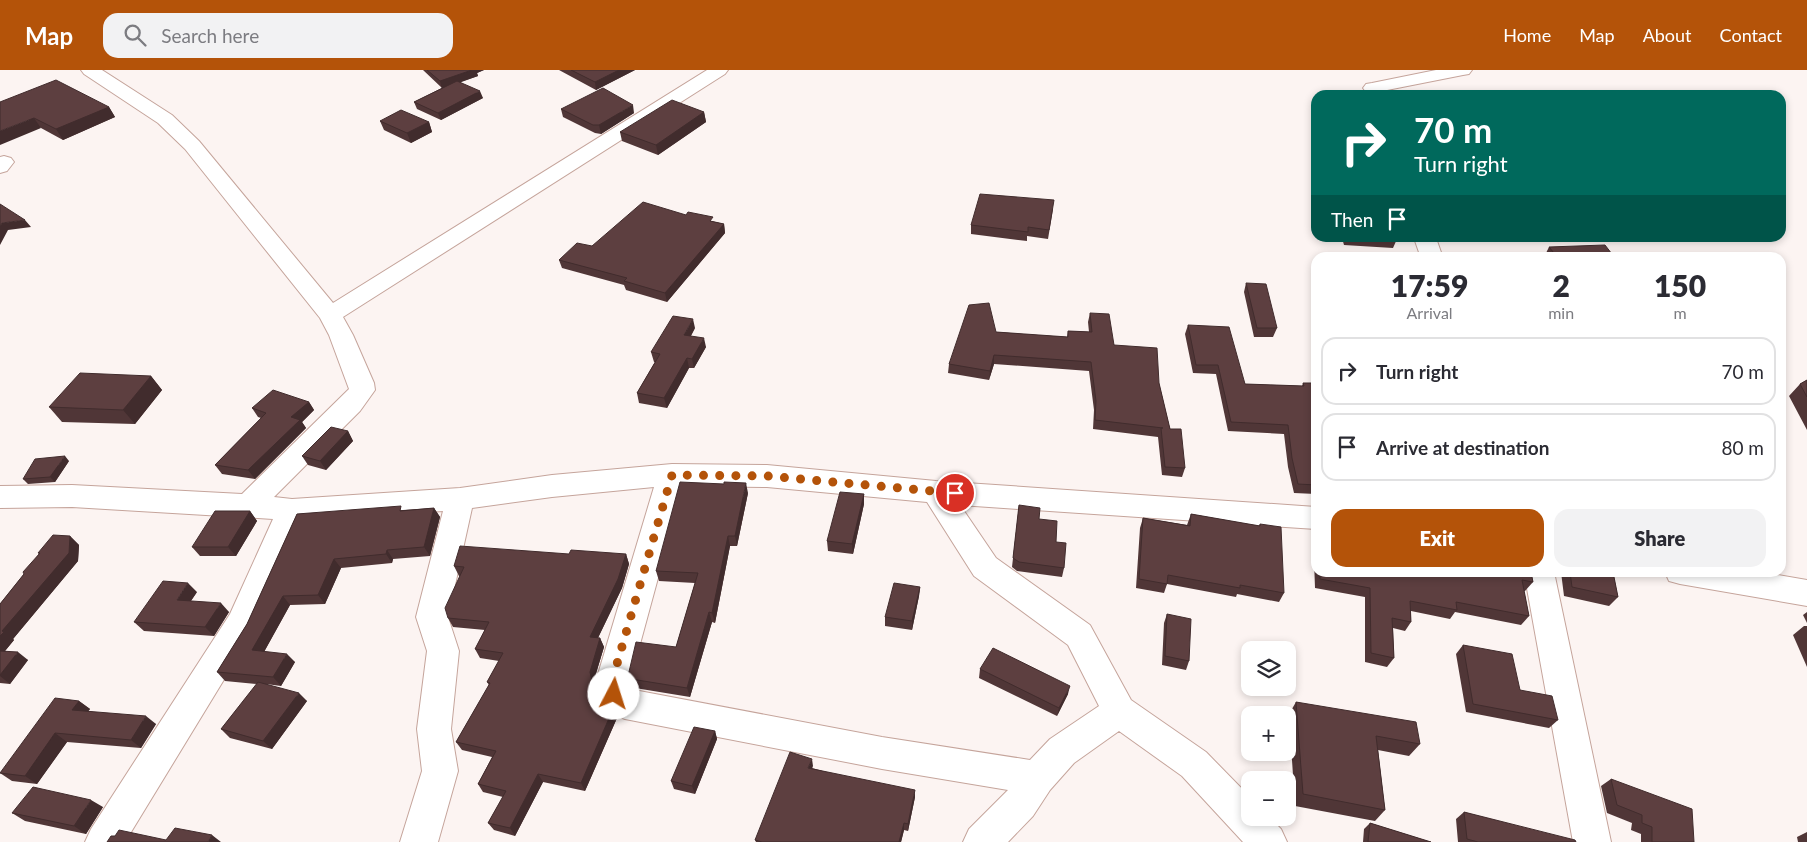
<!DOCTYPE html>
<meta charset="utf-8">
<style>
body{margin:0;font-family:Lato,sans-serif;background:#f2f2f3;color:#2b2b33;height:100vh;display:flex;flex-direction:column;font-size:19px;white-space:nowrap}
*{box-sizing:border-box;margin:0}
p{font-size:16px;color:#7c7c81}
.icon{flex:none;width:28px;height:28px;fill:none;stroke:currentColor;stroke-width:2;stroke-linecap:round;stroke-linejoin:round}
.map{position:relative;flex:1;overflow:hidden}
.details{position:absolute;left:1311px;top:182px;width:475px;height:325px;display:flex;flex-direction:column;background:#fff;border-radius:15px;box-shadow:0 2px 8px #0003}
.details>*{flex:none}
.top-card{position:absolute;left:1311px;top:20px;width:475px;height:152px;border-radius:15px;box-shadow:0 2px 8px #0003;background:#00695c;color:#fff;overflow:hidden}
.controls{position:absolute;left:1241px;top:571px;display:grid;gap:10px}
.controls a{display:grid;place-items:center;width:55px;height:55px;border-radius:10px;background:#fff;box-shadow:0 2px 8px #0003;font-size:25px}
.pin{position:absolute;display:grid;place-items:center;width:42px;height:42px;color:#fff;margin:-21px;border:2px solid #fff;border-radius:50%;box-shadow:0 1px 5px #0007}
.me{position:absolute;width:55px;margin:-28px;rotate:5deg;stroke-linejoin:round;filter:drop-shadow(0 0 4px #0008)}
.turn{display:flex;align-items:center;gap:18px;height:105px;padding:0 20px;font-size:22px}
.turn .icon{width:65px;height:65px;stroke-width:2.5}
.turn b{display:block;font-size:35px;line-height:42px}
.then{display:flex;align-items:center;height:48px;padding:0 20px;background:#0003;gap:10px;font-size:19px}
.eta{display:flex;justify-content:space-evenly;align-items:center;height:85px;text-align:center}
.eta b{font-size:30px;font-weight:800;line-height:35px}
.action{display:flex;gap:10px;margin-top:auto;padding:10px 20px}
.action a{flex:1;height:58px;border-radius:15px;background:#b45309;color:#fff;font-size:20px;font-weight:800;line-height:58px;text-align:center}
.action a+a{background:#f2f2f3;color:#2b2b33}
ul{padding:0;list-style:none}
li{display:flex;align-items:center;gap:15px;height:68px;margin:0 10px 8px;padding:0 10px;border:2px solid #e1e1e2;border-radius:15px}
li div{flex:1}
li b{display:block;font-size:19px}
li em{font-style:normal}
header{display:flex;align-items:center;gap:30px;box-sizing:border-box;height:70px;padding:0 25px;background:#b45309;color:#fff}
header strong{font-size:24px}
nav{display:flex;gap:28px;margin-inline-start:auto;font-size:18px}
.search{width:350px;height:45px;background:#f2f2f3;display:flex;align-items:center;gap:12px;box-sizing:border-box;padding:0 18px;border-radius:15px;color:#7c7c81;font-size:19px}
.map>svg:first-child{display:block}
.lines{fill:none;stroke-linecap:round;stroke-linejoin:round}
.street-casing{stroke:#c5a49b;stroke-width:2}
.street{fill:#fff;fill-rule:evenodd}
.wall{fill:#503637}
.shaded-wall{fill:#412c2d}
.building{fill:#5d3f40;stroke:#412c2d}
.route{stroke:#b45309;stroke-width:9;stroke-dasharray:0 16.2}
</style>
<header>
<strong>Map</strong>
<div class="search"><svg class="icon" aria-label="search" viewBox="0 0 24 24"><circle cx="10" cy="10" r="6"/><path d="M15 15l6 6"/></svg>Search here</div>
<nav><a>Home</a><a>Map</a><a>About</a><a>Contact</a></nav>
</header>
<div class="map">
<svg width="1807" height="772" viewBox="0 0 1807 772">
<rect width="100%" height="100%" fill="#fcf4f2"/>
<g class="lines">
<g class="street-casing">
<path id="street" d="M81,0H102L172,45L199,71L333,233L707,0H728L725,4L343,247L353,265L374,313L375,320L360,341L274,427L292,429L460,418L552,405L672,394L767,395L936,411L1316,437V459L960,435L996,488L1090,555L1131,630L1206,682L1250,727V748H1270L1281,759L1287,772H1243L1182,706L1119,661L1074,693L1050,720L1033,746L1008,772H963L969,759L1008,720L882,699L625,649C605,642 598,633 596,611L654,417L552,427L472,438L448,547L459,581L451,659L458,701L438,772H400L422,701L417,659L427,581L416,547L443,441L302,451L253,562L125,772H85L91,759L230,544L273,449L72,437L0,438V416L72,415L242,424L349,319L329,265L320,248L185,79L158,53L84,4ZM683,416L767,417L927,432L974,506L1068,575L1099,636L1050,669L1030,690L882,667L634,620L630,617V611Z
M1436,0H1472L1469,4L1463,5L1372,23L1366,22L1363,18L1366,14L1372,13Z
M4,86L11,88L14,92L7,101L0,103V87Z
M1414,168H1436L1443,188H1421Z
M1524,502H1554L1611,772H1573Z
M1665,502H1760L1807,510V536L1680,514L1669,511Z"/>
</g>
<use href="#street" class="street"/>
</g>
<path class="wall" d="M423,0H484L477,3L478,6L460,12L483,28L441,50L417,39L414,32L442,18Z
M559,0H635L596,20Z
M0,32L109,37L115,47L63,70L41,58Z
M561,39L634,43L601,64L595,63L563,47Z
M704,42L706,52L658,85L622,71L620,62Z
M380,51L429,52L432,62L411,73L384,60Z
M1053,139L1048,169L1027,166V171L971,164V155Z
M686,145L724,154L725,163L667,232L626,220L624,215L562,198L559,190L592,176Z
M1342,168H1396L1397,169L1393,178L1344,175Z
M1549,177L1615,188H1544V187Z
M1246,213L1277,258L1273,267H1254L1244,222Z
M1090,243L1114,275L1159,313L1170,359L1185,398L1182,407L1162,405L1158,367L1093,359L1094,340L1089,301L994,294L989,310L948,303L949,294L996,262L1067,267L1068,261L1089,262L1088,252Z
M1188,255L1245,314L1302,316L1303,313H1316V424L1294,423L1288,397L1284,364L1228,361L1216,304L1193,303L1185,264Z
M695,258L691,266L706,277L694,298H689L667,338L639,333L637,323L655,292H654L651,282Z
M151,306L162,320L135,354L62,352L49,337Z
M1807,310V360L1789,326L1800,314Z
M309,332L314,340L302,352L306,358L255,409L222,404L215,395L261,348L258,347L252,338Z
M348,361L353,371L326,400L308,395L302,386Z
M69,391L55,412L28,414L23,409Z
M748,423L737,476H730L715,553L712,552L690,627L635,618L632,616L628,606L676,577L695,513L659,511L656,501Z
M864,424V434L853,484L828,481L827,471Z
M1019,435L1039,449L1064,498L1062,507L1017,501L1012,497Z
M434,438L440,447L430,486L393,489L392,493L341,498L325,534L290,535L264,582L295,592L281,616L266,614L307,631L272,679L230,668L221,659L257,614L225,611L217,602L247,554L297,444L403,440Z
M250,441L257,451L236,486H200L192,477Z
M1191,444L1259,456L1260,454L1284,523L1279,532L1237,524L1236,527L1167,514L1164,523L1136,518L1140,458L1143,448L1187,455Z
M1316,455V502H1531L1533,512L1525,521H1524L1529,546L1521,555L1455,542L1450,549L1411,541V552L1405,561L1393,558L1394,588L1387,597L1365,592V527L1315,518L1313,461Z
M70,466L79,475L78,491L13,569L14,570L5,581L28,590L10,614L0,613V534L24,504L39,484L38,483Z
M569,484H626L629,494L622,518L598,568H600L604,577L594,610L597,625L598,628L613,639L617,648L585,721L543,712L515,766L494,760L488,753L503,727L483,722L478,714L492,687L462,680L456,672L489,615L487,612L499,591L480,588L475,579L485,560L453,557L448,548L460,506H459L454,496Z
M1561,502H1613L1618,527L1609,536L1564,526Z
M920,517L919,526L912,560L885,556V547Z
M197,522L191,531L229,542L214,566L144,561L134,552Z
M1807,542V553L1803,545Z
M1167,544L1189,591L1186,600L1162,595L1164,553Z
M1804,556H1807V597L1793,565Z
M1463,575L1558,650L1549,658L1466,642L1456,584Z
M980,599L1068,624L1057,646L979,608Z
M79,631L90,639L88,641L156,654L141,678L67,672L37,714L12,711L0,703Z
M1296,632L1420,674L1409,686L1378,680L1385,740L1375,751L1295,736L1289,644Z
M715,661L717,669L695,724L674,719L671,711Z
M813,696L812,698L915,727L908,761L904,760L901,772H756L755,770Z
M1611,709L1694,772H1641V764L1631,760L1632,753L1607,743L1601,716Z
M103,737L86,764L25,751L12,743Z
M1464,742L1576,772H1458L1456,749Z
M1370,753L1431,772H1363L1364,759Z
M1807,762V772H1798L1797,767Z"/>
<path class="shaded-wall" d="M472,0H484L477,3L478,6L442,19L440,11Z
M619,0H635L596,20L595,12Z
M480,21L483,28L441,50L438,43Z
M633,35L634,43L601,64L599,55Z
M109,37L115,47L63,70L56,59Z
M704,42L706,52L658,85L656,75Z
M34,48L41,58L0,75V61Z
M429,52L432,62L411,73L407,63Z
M25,150L31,157L8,160L0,175V156L2,153Z
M724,154L725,163L667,232L665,223Z
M693,249L695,258L686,274L684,265Z
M704,268L706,277L694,298L692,289Z
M994,285V294L989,310L990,301Z
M687,288L689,298L667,338L664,328Z
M151,306L162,320L135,354L123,340Z
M309,332L314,340L302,352L306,358L255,409L248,400L291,347Z
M348,361L353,371L326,400L320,391Z
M65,386L69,391L55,412L50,407Z
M746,413L748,423L737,476L735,466Z
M864,424V434L853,484L852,474Z
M434,438L440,447L430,486L424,477Z
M250,441L257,451L236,486L228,477Z
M70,466L79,475L78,491L13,569L14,570L0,587V566L2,561Z
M728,466L730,476L715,553L712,543Z
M387,480L393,489L392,493L386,484Z
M626,484L629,494L622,518L594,576L590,567Z
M334,489L341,498L325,534L318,525Z
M188,513L197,522L185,539L177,530Z
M920,517L919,526L912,560V551Z
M283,526L290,535L260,589L252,580Z
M221,533L229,542L214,566L205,557Z
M709,542L712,552L690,627L687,618Z
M600,568L604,577L594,610L597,626L593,617L590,602Z
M18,582L28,590L10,614L0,606V605Z
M287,584L295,592L281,616L273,607Z
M1070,616L1068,624L1057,646L1059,638Z
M299,623L307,631L272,679L263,671Z
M79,631L90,639L83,648L72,640Z
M613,639L617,648L585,721L581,713Z
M146,646L156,654L141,678L131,670Z
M715,661L717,669L695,724L692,716Z
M55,663L67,672L37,714L25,706Z
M812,689L813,696L809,705L808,698Z
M538,704L543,712L515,766L510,758Z
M915,720V727L908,761V754Z
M91,730L103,737L86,764L74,756Z
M904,753V760L901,772H899Z
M212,765L221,772H208Z"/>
<path class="building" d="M427,0H472L440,11Z
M571,0H619L595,12Z
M56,10L109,37L56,59L34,48L0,61V32Z
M457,11L480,21L438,43L414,32Z
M603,18L633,35L599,55H593L561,39Z
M672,30L704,42L656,75L620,62Z
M401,40L429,52L407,63L380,51Z
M980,124L1054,130L1049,160L1028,157V162L971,155Z
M643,132L686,145L688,142L713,147L710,151L724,154L665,223L624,211L627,208L559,190L577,173L592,176Z
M0,134L25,150L2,153L0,156Z
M1374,168H1396L1397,169Z
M1605,175L1615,188H1558L1549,177Z
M1246,213L1266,214L1277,258H1257Z
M989,233L996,262L1068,267V261L1092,262L1090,243L1109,244L1114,275L1157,278L1159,313L1170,359H1181L1185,398L1165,397L1161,358H1163L1095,350L1096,331L1091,292L994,285L990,301L949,294L969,235Z
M673,246L693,249L684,265L704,268L692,289L687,288L664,328L637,323L660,284L651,282Z
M1188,255L1229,257L1245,314L1304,316L1303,313H1316V415L1298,414L1292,388L1288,355L1231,352L1218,295H1196Z
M80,303L151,306L123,340L49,337Z
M1807,310V327L1800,314Z
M273,320L309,332L291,347L300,350L248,400L215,395L266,343L252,338Z
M331,357L348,361L320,391L302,386Z
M65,386L50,407L23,409L35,389Z
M680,412L724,414V412L746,413L735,466H728L712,543L709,542L687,618L631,609L628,606L636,572L676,577L698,503L656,501Z
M840,422L864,424L852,474L827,471Z
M1019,435L1040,438L1039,449L1057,451L1056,472L1066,473L1064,498L1019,492L1013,488Z
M401,436L400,441L434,438L424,477L387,480L386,484L334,489L318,525L283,526L252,580L287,584L273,607L217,602L247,554L297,444Z
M215,441H250L228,477H192Z
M1191,444L1260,456V454L1281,457L1284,523L1240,515V518L1168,505L1167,514L1139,509L1143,448L1190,456Z
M53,465L70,466L69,483L2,561L4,562L0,566V534L24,504L23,502L40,483H38Z
M460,476L569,484L571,480L626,484L618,509L590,567L600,568L590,602L593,617L598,628L613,639L581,713L538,704L510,758L488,753L506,721L478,714L496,681L456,672L490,613L487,612L503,583L475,579L489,552L448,548L445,538L464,497L454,496Z
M1320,502H1531L1533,512L1522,510L1529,546L1456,532L1457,540L1410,531L1411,552L1392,548L1394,588L1371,583L1370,518L1320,509Z
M1570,502H1613L1618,527L1572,517Z
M163,511L188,513L177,530L221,533L205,557L134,552Z
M894,513L920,517L912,551L885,547Z
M1167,544L1191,549L1189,591L1165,586Z
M1463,575L1512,584L1520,620L1552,626L1558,650L1473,634Z
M993,578L1070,616L1059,638L980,599Z
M0,581L18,582L0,605Z
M258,612L299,623L263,671L221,659Z
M55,628L79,631L72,640L146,646L131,670L55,663L25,706L0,703Z
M1296,632L1416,652L1420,674L1376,666L1385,740L1303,724Z
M694,657L715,661L692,716L671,711Z
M790,682L812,689L808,698L915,720L908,754L904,753L899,772H762L755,770Z
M1611,709L1692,739L1694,772H1652V757L1642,753V745L1617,735Z
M33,717L91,730L74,756L12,743Z
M1464,742L1575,770L1576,772H1478L1467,769Z
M1370,753L1431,772H1368Z
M175,758L212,765L208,772H107L111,766H115L119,760L166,770Z"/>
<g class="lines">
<path class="route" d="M614,624L612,611L672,405L767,406L955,423"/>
</g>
</svg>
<div class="controls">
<a><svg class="icon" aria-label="layers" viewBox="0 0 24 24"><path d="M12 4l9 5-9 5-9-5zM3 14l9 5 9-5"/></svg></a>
<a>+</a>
<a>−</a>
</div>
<div class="pin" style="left:955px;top:423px;background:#d93025"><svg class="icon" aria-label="arrive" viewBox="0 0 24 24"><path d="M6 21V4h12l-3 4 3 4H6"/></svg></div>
<svg class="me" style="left:614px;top:624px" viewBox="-20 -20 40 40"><circle r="19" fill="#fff"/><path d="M0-13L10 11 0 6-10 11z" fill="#b45309"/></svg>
<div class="top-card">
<div class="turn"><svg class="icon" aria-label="right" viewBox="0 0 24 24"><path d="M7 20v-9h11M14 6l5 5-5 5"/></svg><div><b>70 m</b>Turn right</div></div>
<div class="then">Then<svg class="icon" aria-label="arrive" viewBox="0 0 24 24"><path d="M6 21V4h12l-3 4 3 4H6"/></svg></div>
</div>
<section class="details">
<div class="eta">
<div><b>17:59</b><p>Arrival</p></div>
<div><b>2</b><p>min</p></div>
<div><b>150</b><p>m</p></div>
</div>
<ul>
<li><svg class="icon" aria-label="right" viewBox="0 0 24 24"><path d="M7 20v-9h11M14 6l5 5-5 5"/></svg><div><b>Turn right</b></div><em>70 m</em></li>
<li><svg class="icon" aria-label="arrive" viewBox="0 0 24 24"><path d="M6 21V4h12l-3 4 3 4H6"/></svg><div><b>Arrive at destination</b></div><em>80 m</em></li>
</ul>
<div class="action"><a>Exit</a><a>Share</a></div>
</section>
</div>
